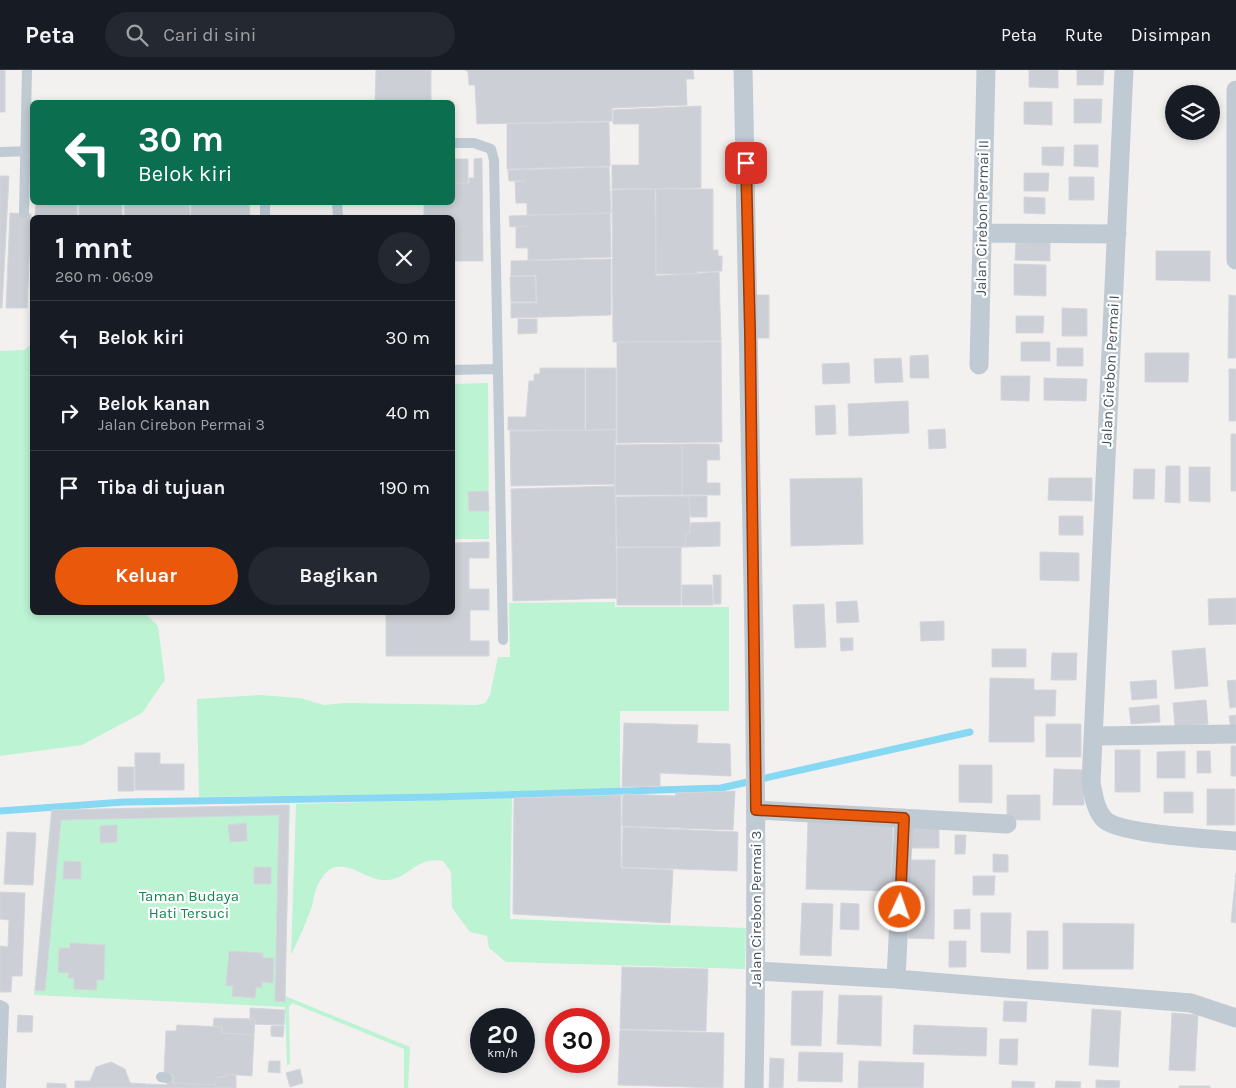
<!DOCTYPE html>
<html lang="id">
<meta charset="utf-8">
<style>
body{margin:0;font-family:Karla,sans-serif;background:#242831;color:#f1f3f6;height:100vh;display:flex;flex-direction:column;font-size:19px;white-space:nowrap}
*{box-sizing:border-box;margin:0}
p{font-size:16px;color:#9ea1a6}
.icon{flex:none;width:28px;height:28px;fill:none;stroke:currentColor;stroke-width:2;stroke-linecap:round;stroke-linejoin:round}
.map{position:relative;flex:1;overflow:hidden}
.side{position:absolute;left:30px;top:145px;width:425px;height:400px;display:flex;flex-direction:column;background:#171b24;border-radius:8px;box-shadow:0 2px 8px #0003}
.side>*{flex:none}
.guide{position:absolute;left:30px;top:30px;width:425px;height:105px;border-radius:8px;box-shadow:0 2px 8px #0003;background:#0b6e4f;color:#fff;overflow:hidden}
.tools{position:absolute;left:1165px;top:15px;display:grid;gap:10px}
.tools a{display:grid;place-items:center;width:55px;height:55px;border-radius:50%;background:#171b24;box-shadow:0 2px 8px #0003;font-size:25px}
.speed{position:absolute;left:470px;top:938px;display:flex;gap:10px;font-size:25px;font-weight:700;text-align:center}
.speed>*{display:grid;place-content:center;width:65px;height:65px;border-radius:50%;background:#171b24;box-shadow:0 2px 8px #0003;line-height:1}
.speed small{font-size:12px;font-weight:400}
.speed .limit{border:8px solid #d22;background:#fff;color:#111}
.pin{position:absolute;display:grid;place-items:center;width:42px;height:42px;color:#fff;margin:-21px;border-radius:10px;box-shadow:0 2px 8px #0006}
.me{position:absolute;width:55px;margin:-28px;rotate:3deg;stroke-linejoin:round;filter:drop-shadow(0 0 4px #0008)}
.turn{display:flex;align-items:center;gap:18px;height:105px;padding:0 25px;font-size:22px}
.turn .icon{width:65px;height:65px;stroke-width:2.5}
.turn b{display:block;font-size:35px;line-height:42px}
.round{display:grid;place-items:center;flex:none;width:52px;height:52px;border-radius:26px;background:#242831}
.overview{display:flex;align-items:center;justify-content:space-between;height:85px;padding:0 25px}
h1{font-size:30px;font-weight:700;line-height:38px}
.cta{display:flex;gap:10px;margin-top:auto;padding:10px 25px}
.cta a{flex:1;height:58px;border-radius:30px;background:#ea580c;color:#fff;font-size:20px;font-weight:700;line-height:58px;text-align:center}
.cta a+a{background:#242831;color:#f1f3f6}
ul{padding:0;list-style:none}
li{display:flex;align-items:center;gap:15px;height:75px;padding:0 25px;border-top:1px solid #363941}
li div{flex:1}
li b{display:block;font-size:19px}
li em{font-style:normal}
header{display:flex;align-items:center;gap:30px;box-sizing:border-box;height:70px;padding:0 25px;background:#171b24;border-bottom:1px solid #363941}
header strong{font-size:24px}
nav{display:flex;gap:28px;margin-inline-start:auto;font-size:18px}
.search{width:350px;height:45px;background:#242831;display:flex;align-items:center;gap:12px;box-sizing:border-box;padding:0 18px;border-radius:28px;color:#9ea1a6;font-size:19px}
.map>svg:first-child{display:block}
.green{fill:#bcf3d3}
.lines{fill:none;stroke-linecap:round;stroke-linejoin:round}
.stream{stroke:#86d8f3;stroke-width:7}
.building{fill:#cccfd5;stroke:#d4d6dc}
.service{stroke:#c0cad3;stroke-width:10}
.minor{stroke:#c0cad3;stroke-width:19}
.route-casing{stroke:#983908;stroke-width:12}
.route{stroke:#ea580c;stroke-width:9}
.labels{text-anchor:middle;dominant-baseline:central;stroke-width:4.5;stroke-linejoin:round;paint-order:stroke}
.street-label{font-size:15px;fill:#47535f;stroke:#fff}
.park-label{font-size:15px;fill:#108850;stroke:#fff}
</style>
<header>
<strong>Peta</strong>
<div class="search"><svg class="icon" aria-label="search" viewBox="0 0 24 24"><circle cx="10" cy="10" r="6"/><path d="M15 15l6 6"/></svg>Cari di sini</div>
<nav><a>Peta</a><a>Rute</a><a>Disimpan</a></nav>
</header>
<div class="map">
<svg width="1236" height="1018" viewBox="0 0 1236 1018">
<rect width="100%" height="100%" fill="#f3f0f0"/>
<path class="green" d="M32,274V542L145,543L158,556L165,610L142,643L82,675L0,686V281L24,280Z
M488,313L489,469H453L452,314Z
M615,532V537H729V641H620V718L440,724L199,727L197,629L260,625L300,628L324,635L345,633L477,635L485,633L490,625L498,587H510L509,533Z
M512,728L510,849L746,858L745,899L506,892L489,878L487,866L470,862L452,838L451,802L443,791C416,786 410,808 388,810C369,812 356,795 337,797C330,797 323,805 320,811C315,818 314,828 312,836C306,853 299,869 291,885L296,734Z
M290,735L285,926L410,977L408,1018H404V979L292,933L289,937L290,993L287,996L285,937L34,925L51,740Z"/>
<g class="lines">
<path class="stream" d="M0,741L124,732L436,727L721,718L970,662"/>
</g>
<path class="building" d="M0,0H5V42H0Z
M376,0H431V32H375Z
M465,0H693L694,9H686L687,35L612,38V51L477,54L475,15H469L468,2Z
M1029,0H1058V18L1029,17Z
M1077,0H1104L1103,15H1077Z
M1074,29H1102L1101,53H1074Z
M1024,32H1052V55L1024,54Z
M701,36V118L612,119V95H639V54H613V40Z
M609,52L610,96L507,99V54Z
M1074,75H1098V97L1074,96Z
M1042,77H1064L1063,96L1042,95Z
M482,88L483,191H452V148H424V132H452V113H469V108H474V89Z
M452,89H468V113H452Z
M609,97L611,143L527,145V133H516L515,112L526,111H509L508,100Z
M1024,103H1049L1048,121H1024Z
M0,106H9L2,238H0Z
M1069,107H1094V130H1069Z
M655,119L656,206L719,202L721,271L613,272L612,120Z
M656,119H713V180H718V186H722V201L697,202V204H656Z
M1024,127L1045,128V144L1024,143Z
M36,132H77V148H35Z
M79,132H122V148H79Z
M124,132H189L190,148H125Z
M191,132H249L250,148H191Z
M10,143L31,144L27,238H6Z
M610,143L611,187L528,190V178H516V157L528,156L510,157L509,146Z
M1016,170L1050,171V191L1015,190Z
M1156,181H1210V211L1156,210Z
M611,189V245L511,248V233H537L536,205L511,206V191Z
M1014,194L1046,195V226L1014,225Z
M535,206L536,232H511L510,207Z
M756,225H769V268H756Z
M1229,225L1236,226V288H1228Z
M1062,238L1087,239V266H1062Z
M1016,246H1044L1043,263H1016Z
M518,249H537V263L518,264Z
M617,272H721L722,372L617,373Z
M1021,272H1050V291H1021Z
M1057,278H1083V296H1057Z
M1145,283H1189L1188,312H1145Z
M928,285L929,308H910V286Z
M901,288L903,312L875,313L874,289Z
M849,293L850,313L823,314L822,294Z
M540,298H585V360H508V347H526L529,311H534V304H540Z
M586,298H616V359L586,360Z
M1229,299H1236V351H1229Z
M1001,306H1030L1029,331L1001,330Z
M1044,308L1087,309L1086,331L1044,330Z
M908,331L909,363L849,366L848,334Z
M835,335L836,364L816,365L815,336Z
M945,359L946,378L929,379L928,360Z
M616,360L615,414L511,416L510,361Z
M1231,364H1236V421H1231Z
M682,374V425H615V375Z
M682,374H719L720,390H707V413H720V425H682Z
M1166,396H1180V433L1165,432Z
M1189,397H1210V432L1189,431Z
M1134,399H1155L1154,429H1133Z
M862,408L863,474L791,476L790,409Z
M1049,408H1092V431L1048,430Z
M615,416L617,528L513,531L511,419Z
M488,421L489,441H469L468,422Z
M689,426H707V447H690Z
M689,426L690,463H686L685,477H617L616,427Z
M1059,446H1083V465H1059Z
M720,452V476L685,477L686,463H690V453Z
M489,472V488H469V519H489V540H470V571H489V586H386V542H452V473Z
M681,477V535H617V478Z
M1040,482L1079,483V511L1040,510Z
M713,505H721V534H714Z
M682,515H712L713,535H682Z
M1236,528V554L1209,555L1208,529Z
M857,531L859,552L837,553L836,532Z
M824,534L826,577L795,578L793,535Z
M944,551V570L921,571L920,552Z
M840,568H853V580L841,581Z
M1205,578L1208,616L1175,619L1172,581Z
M992,579H1026V597H992Z
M1052,583H1077L1076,610H1051Z
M990,608L1034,609V620H1056L1055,646H1034V672H989Z
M1156,610L1157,628L1132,630L1130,612Z
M1236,610V637L1230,638L1227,611Z
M1206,630L1208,654L1175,657L1173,633Z
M1159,635L1160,652L1131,654L1129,638Z
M1236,645V660H1231L1229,646Z
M624,653L698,655L697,673L730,674L731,706L660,703V716L622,717Z
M1046,654H1081V687H1046Z
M1231,676H1236V706H1231Z
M1115,680H1140V722H1115Z
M1185,681V708H1157V682Z
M1197,681H1210L1211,703H1197Z
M135,683H160V694H184V720H135Z
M959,695H992V733L959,732Z
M118,697H134V721H118Z
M1054,699L1084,700V735H1053Z
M1207,719H1235V755H1207Z
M735,721L733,760L622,756L623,724L675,726L676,723Z
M1164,722H1193V743H1164Z
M621,725V798L673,800L670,853L513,844L514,728Z
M1007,725H1040V750H1007Z
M289,735L285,932L275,931L279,745L61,750L45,921L35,920L52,740Z
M808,749L893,752L891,821L806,819Z
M246,753L247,771L230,772L228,755Z
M117,755V772L100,773V756Z
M623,757L738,762L737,801L622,797Z
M908,757H939V778H908Z
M7,762L36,763L33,815L4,814Z
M955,765H966L965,784H955Z
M993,784L1008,785V802H993Z
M909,790H935L934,869L908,868Z
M64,791L81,792V809H63Z
M254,797H271V814H254Z
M1236,803V853L1231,852Z
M973,806H995L994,825H973Z
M0,822L25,823L22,906H12L11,922H0V876L8,877L9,850L0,849Z
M802,833L833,834L831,886L800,885Z
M841,833L859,834V860L840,859Z
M970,839V859H954V840Z
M981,843H1011L1010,883L981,882Z
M1063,853L1134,854L1133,899H1063Z
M1027,861H1048V899H1027Z
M949,871H966V897H949Z
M70,873L105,875L104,910H97L96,920L74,919V908H68L69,903L58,902L59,878H70Z
M229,881L263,883V888H274L273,913L262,912V918L256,917L255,928L232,926L233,916H226Z
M622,897L708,899L706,961L620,959Z
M792,921H823L821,976L791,975Z
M839,925L882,926L881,976L837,974Z
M1004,931L1027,932L1026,952L1003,951Z
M250,938L285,940L284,955L250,954Z
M1092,939L1121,941L1118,997L1089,995Z
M1172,943L1198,945L1195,1001L1169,1000Z
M18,945L33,946L32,962H17Z
M214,948L255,949L254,965L222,963V957L213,956Z
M177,955L222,957V963L254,965L252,1006L226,1004V1007H217L215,1015L173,1013V1005L164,1004L166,961H176Z
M914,955L987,958L986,986L913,984Z
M271,956H284L283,967L271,966Z
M620,960L724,963L723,1018L618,1015Z
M1000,969H1018L1017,995L999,994Z
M799,982L843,983L842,1012L798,1011Z
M770,988L784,989L783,1018H769Z
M269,991H280V1003L268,1002Z
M859,991L924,993L923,1018H858Z
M111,992L125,999L130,1013L147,1014V1018H75V1011H90L96,997Z
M300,999L303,1013L290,1017L286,1003Z
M226,1004L236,1005V1018H147V1014L167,1015V1005H173V1013L215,1015L217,1007H226Z
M1096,1010L1120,1011L1119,1018H1096Z
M1012,1011L1035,1012L1034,1018H1012Z
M1056,1011L1081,1012L1080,1018H1055Z
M47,1013L66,1014V1018H47Z
M1179,1016H1210V1018H1179Z"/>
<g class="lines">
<path class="service" d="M452,73H474L491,79L494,90L503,570
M0,82L31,81
M265,132V148
M337,132L338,148
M24,143L27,0
M452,300L498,299
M0,935L4,937L1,1018
M161,1007L167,1008"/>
<path class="minor" d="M743,0C748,189 752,378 754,568C756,718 757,868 754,1018
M1124,0L1091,713C1094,726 1095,739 1104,749C1117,764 1212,769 1236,771
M1236,20V190
M982,163L1117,164
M979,295L986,0
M1094,666L1236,664
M756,740L1007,754
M756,901L896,909L1191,933L1236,948
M896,909L904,748"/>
</g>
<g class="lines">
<g class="route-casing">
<path id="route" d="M746,93L750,261L756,740L904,748L900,837"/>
</g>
<use href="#route" class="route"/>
</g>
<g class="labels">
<g class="street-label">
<text transform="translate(982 148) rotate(-89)">Jalan Cirebon Permai II</text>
<text transform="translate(1110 301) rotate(-87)">Jalan Cirebon Permai I</text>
<text transform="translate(756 839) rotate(-90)">Jalan Cirebon Permai 3</text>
</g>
<g class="park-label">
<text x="189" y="826">Taman Budaya<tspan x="189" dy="17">Hati Tersuci</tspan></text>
</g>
</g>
</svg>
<div class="tools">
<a><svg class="icon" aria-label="layers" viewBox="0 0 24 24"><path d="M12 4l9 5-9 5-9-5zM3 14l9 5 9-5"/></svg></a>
</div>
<div class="speed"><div>20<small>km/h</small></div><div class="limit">30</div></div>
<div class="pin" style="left:746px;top:93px;background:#d93025"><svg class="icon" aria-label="arrive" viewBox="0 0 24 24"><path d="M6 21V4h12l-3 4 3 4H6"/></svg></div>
<svg class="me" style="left:900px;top:837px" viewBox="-20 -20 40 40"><circle r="17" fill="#ea580c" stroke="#fff" stroke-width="3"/><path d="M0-11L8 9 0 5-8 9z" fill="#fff"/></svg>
<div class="guide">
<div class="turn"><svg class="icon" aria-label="left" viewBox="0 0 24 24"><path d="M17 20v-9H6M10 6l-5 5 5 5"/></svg><div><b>30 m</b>Belok kiri</div></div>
</div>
<section class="side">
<div class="overview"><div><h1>1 mnt</h1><p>260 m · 06:09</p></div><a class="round"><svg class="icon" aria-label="close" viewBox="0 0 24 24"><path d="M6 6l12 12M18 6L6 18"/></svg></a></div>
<ul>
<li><svg class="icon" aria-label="left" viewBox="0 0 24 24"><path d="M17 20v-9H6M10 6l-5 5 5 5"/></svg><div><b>Belok kiri</b></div><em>30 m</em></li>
<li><svg class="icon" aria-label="right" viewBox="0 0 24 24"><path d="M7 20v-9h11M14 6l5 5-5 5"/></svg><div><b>Belok kanan</b><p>Jalan Cirebon Permai 3</p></div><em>40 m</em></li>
<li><svg class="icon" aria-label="arrive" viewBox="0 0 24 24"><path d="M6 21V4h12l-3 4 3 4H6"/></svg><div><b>Tiba di tujuan</b></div><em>190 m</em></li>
</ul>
<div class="cta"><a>Keluar</a><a>Bagikan</a></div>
</section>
</div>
